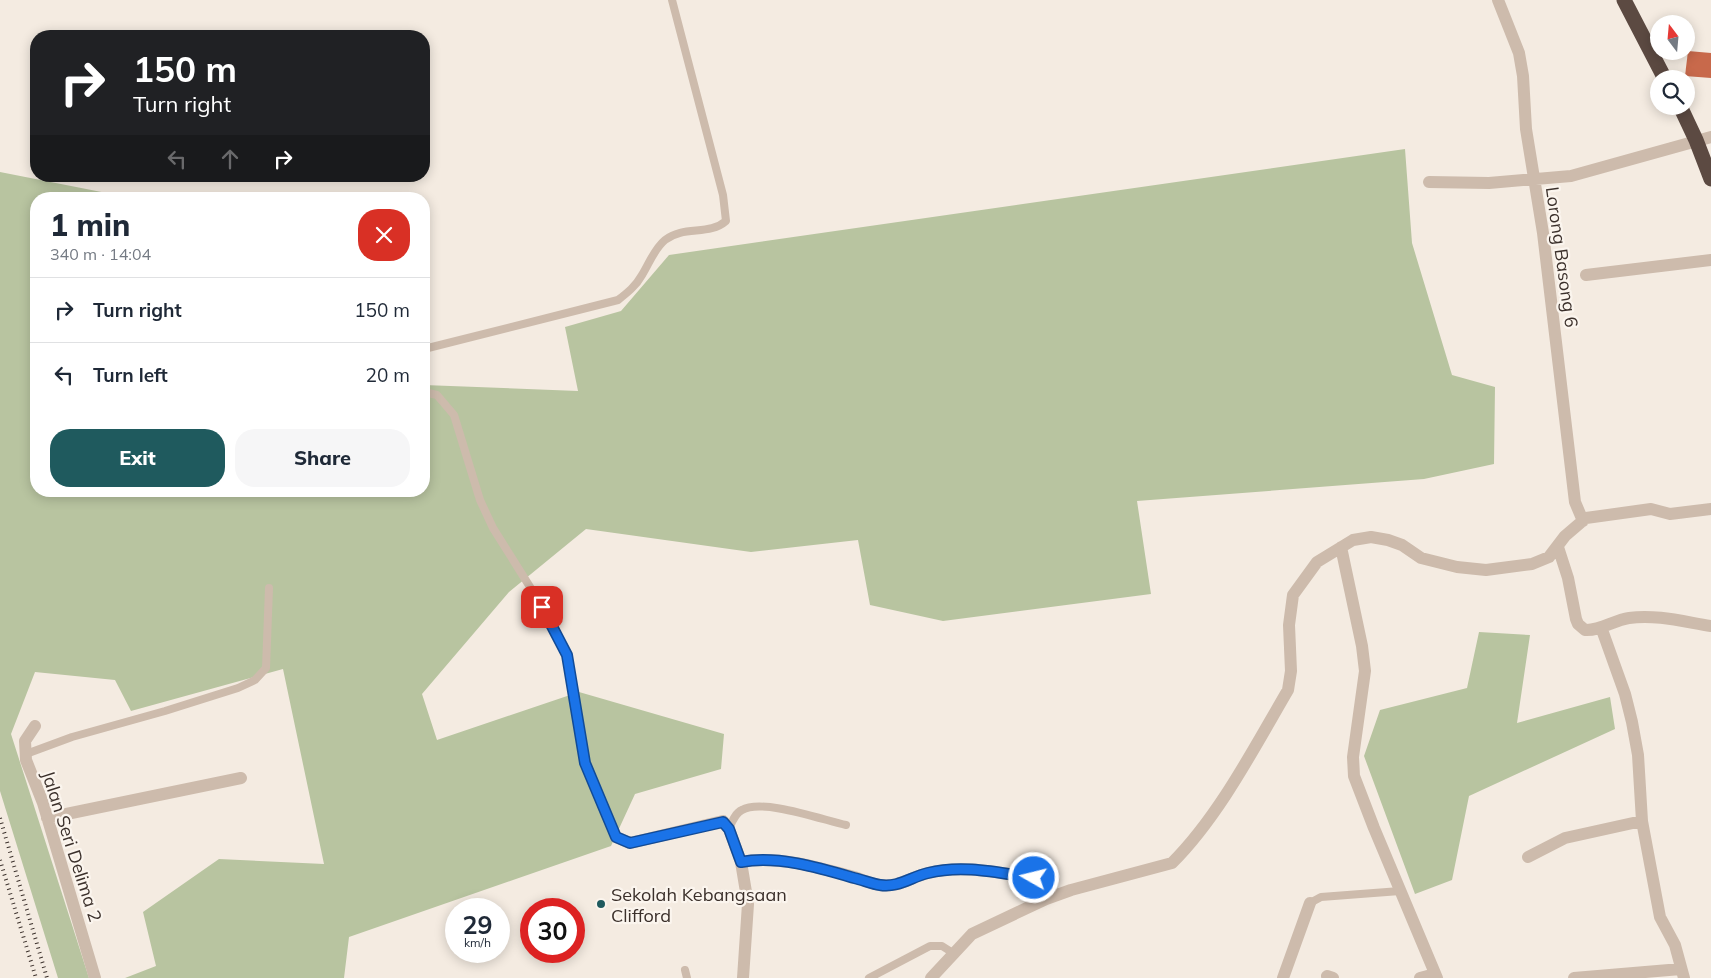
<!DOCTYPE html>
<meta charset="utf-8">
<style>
body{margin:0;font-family:Mulish,sans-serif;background:#f6f6f7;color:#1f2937;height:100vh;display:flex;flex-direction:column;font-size:19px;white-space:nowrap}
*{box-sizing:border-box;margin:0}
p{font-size:16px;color:#747a83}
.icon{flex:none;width:28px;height:28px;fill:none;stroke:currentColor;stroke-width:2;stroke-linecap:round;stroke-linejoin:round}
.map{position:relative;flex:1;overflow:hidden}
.side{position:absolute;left:30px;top:192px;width:400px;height:305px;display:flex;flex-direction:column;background:#fff;border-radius:20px;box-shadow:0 2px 12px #0003}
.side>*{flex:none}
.hud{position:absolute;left:30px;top:30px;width:400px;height:152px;border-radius:20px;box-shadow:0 2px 12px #0003;background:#202124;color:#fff;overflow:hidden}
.needle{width:32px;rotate:344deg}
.controls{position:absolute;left:1650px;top:15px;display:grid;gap:10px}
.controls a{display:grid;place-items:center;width:45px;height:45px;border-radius:50%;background:#fff;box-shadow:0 2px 12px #0003;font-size:25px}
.speed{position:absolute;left:445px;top:898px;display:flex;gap:10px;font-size:25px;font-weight:700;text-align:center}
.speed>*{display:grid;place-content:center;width:65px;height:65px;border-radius:50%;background:#fff;box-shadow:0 2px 12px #0003;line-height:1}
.speed small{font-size:12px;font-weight:400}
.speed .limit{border:8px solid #d22;background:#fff;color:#111}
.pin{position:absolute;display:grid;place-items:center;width:42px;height:42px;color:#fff;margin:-21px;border-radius:10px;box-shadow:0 2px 8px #0006}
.me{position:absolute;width:55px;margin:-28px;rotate:278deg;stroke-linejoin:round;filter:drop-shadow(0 0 4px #0008)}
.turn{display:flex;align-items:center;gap:18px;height:105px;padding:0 20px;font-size:22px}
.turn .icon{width:65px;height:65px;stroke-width:2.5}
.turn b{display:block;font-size:35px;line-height:42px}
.lanes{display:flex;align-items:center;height:48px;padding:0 20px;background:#0003;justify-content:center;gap:25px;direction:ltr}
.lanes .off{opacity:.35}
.round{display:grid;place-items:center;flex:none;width:52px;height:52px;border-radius:20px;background:#f6f6f7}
.summary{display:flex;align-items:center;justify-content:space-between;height:85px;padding:0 20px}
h1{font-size:30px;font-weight:800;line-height:38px}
.cta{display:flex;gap:10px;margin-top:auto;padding:10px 20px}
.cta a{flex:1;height:58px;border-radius:20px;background:#1f5a5e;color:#fff;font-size:20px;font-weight:800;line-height:58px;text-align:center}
.cta a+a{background:#f6f6f7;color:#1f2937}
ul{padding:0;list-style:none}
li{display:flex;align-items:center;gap:15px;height:65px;padding:0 20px;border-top:1px solid #e0e1e3}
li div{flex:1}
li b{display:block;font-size:19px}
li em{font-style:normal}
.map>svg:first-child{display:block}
.green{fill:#b8c4a0}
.building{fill:#c8694b}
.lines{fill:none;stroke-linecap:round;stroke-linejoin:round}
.lane{stroke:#cdbbac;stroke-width:8}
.street{stroke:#cdbbac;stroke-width:12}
.highway{stroke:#5c4a42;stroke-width:15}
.rail{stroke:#3b302b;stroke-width:4;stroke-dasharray:1 4;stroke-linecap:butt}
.route-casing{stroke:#114b97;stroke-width:12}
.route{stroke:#1a73e8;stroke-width:9}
.poi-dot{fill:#1f5a5e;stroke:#fbf5ee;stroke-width:2}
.labels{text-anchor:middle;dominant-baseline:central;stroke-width:4.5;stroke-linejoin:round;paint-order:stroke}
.street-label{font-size:18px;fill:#3b302b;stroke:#fbf5ee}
.poi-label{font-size:18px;fill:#3b302b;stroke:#fbf5ee;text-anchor:start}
</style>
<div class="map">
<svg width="1711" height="978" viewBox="0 0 1711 978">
<rect width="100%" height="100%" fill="#f4ebe1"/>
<path class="green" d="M1405,149L1412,243L1452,375L1495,387L1494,464L1424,479L1137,501L1151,594L943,621L870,605L858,540L751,552L586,529L509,592L422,694L437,740L579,692L724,734L721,769L635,794L611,846L349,937L344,978H125L156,966L143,912L219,859L324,864L283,669L131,711L115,680L35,672L11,734L89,978H58L0,791V172L137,199H36V491H424V385L578,391L565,327L621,311L669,255Z
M1479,632L1530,635L1517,723L1610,697L1615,729L1469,796L1452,880L1415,894L1364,756L1380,710L1467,688Z"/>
<path class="building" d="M1688,51L1711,53V78L1685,76Z"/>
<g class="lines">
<path class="lane" d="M424,349L618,300C627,293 636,286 642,275C649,264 654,249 665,240C684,225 709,236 726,221L723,195L672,0
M424,392L437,395L454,415L480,500L493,528L552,622L567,655L585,763L616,837
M26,754L72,737L165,711L238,688L255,680L266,668L269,588
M729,829C732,822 735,813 742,810C762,798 823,820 846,825
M1310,903L1321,897L1400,891
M685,970L687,978
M869,978L930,946H942L953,953"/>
<path class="street" d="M1498,0L1519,53L1523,76L1526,129L1543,233L1575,502L1583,521
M1429,182L1489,183L1571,176L1711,137
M1586,275L1711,260
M1341,547L1362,646L1365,671L1353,757L1354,776L1374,828L1437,978
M1558,547L1568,578L1576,619L1578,624L1585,630C1600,631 1614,620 1629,618C1656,614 1685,622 1711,626
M1601,627L1625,694L1632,722L1638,755L1642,821L1660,917L1675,945L1684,978
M35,726L25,741L26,760L43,803L95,978
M47,818L241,778
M616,837L630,843L723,821L729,829L741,862C777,855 820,868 854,877C863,880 872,884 880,885C898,888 911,877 928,873C963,864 999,873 1034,878L1042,885L1046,899
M1528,857L1565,838L1642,821
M741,862L748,904L743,978
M1327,976L1333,978
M931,978L972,934L1046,899L1071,890L1172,863C1219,816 1254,748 1288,690L1291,671L1289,625L1293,595L1317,562L1353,540L1371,537L1388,540L1402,545L1421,558L1457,567L1486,570L1532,564L1549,557L1565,536L1586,518L1651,509L1670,514L1711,509
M1283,978L1310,903
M1420,978L1435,974
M1574,978L1681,969"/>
<path class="highway" d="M1624,0L1665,79
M1680,106L1696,140L1711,179"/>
<path class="rail" d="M0,818L47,978
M0,860L36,978"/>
</g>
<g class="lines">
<g class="route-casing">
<path id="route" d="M542,607L567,655L585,763L616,837L630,843L723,822L729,829L741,862C777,855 820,868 854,878C863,880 872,884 880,885C898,888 911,877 928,873C963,864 999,873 1034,878"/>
</g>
<use href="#route" class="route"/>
</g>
<circle class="poi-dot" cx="601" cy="904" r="5"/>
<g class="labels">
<g class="street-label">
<text transform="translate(1562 257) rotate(82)">Lorong Basong 6</text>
<text transform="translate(72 846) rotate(72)">Jalan Seri Delima 2</text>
</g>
<g class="poi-label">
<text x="611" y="894">Sekolah Kebangsaan<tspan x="611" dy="21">Clifford</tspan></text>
</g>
</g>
</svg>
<div class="controls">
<a><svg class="needle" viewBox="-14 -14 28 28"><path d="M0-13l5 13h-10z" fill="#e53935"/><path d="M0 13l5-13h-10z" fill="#747a83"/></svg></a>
<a><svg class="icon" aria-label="search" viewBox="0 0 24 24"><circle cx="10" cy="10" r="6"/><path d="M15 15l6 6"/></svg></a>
</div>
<div class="speed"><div>29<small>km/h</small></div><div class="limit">30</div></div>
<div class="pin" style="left:542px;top:607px;background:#d93025"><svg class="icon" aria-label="arrive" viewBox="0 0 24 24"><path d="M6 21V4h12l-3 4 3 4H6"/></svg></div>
<svg class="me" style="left:1034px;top:878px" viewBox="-20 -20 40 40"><circle r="17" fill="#1a73e8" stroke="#fff" stroke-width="3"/><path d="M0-11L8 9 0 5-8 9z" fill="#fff"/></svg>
<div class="hud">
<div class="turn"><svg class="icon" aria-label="right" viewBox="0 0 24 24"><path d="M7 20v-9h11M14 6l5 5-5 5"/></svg><div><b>150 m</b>Turn right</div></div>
<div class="lanes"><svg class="icon off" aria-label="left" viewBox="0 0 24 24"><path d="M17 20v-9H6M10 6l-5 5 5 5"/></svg><svg class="icon off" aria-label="ahead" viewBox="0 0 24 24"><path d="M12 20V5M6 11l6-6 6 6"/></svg><svg class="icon" aria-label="right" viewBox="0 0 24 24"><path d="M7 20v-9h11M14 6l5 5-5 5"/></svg></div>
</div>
<section class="side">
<div class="summary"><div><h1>1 min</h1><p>340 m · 14:04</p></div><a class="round" style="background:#d93025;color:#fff"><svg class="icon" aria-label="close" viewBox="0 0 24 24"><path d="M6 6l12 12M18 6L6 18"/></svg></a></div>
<ul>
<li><svg class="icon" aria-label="right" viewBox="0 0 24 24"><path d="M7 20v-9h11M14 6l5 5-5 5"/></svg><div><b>Turn right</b></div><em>150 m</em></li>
<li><svg class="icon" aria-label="left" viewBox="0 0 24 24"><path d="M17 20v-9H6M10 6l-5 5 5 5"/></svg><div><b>Turn left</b></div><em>20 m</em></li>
</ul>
<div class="cta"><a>Exit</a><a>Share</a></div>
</section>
</div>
